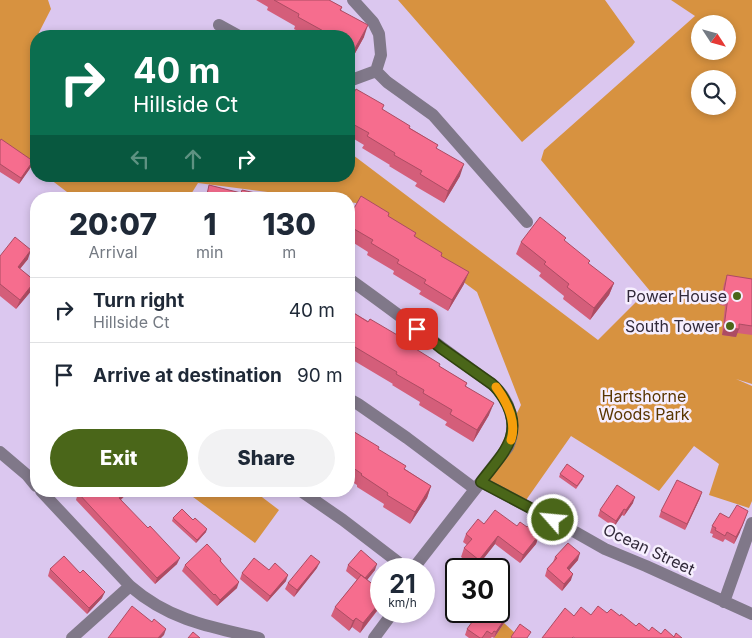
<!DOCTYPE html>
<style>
body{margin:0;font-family:Inter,sans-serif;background:#f2f2f3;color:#1f2937;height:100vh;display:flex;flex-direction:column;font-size:19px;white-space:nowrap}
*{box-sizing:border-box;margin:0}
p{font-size:16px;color:#747a83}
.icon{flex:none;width:28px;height:28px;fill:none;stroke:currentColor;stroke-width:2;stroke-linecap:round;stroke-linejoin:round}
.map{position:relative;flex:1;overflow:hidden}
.drawer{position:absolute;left:30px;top:192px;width:325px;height:305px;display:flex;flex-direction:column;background:#fff;border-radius:20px;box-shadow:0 2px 8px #0003}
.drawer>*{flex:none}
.hud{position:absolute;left:30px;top:30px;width:325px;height:152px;border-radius:20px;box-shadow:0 2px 8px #0003;background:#0b6e4f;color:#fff;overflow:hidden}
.needle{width:32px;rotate:126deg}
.tools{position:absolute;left:691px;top:15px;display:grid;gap:10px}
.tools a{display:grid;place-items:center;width:45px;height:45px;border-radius:50%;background:#fff;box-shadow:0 2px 8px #0003;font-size:25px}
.speed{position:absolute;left:370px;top:558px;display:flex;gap:10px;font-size:25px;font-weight:700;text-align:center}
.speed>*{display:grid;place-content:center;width:65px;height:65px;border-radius:50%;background:#fff;box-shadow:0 2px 8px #0003;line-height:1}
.speed small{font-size:12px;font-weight:400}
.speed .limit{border:2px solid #111;border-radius:8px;background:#fff;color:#111}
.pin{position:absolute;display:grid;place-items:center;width:42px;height:42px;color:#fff;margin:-21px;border-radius:10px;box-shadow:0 2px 8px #0006}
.me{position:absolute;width:55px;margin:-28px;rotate:297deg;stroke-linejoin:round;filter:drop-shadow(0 0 4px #0008)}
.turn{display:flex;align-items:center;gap:18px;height:105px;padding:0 20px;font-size:22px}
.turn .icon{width:65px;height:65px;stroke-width:2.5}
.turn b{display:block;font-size:35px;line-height:42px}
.lanes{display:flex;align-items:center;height:48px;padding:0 20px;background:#0003;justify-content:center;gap:25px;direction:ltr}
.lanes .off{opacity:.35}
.eta{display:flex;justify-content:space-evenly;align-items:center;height:85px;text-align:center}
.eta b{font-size:30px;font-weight:800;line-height:35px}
.button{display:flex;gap:10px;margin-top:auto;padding:10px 20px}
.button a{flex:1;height:58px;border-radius:30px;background:#4a6619;color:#fff;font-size:20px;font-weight:800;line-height:58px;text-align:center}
.button a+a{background:#f2f2f3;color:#1f2937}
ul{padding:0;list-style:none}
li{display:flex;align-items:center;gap:15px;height:65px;padding:0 20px;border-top:1px solid #e0e1e3}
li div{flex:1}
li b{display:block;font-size:19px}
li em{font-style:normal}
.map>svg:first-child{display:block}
.green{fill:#d79240;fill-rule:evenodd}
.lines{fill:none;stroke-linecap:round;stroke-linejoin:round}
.minor{stroke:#807889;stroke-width:12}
.wall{fill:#d45e7a}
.shaded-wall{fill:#ac4c63}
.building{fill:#f66d8e;stroke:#ac4c63}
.route-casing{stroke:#304210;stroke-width:12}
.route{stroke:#4a6619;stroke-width:9}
.slow{stroke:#f59e0b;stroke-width:9}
.poi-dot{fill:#4a6619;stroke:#f6eefe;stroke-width:2}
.labels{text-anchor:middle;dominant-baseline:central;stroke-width:5;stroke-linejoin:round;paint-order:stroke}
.poi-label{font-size:16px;fill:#322a3a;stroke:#f6eefe;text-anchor:end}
.park-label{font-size:16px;fill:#593500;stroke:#f6eefe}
.street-label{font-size:16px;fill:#322a3a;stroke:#f6eefe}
</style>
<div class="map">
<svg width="752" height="638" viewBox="0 0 752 638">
<rect width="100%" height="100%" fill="#dbc7ef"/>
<path class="green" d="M0,0H48L51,9L31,48L36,51V169L4,145L0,146Z
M398,0H605L635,42L632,46L522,142Z
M671,0H752V384L736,379L752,386V501L749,508L709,495L719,464L694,446L659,491L571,436L524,503L483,481L521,405L477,292L356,203L349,202V199H322L198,183L188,199H59L67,192L46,176H349V152L598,340L643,295L650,291L541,160L544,150L695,16ZM700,24H728V51H700ZM700,79H728V106H700Z
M192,491H254L279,510L255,543L189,494Z
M504,623L515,633L511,638H494Z"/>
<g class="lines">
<path class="minor" d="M219,25L239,36
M376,71L387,82L433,115L527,222
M349,81L376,71L381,55L379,34L373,22L353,0
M349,279C397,313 444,350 492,384C510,399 518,425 508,447L413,569
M349,399L358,404L407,438L475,489
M0,452L27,475L36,486
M481,482L568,528L605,549L646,566L752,614
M41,491L130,586C169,620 210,627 259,638
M301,491L343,520L407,569
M724,602L752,523
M72,638L130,586
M374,638L394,611"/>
</g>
<path class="wall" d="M256,0H329L342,7L341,10L364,37L349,64V36H307L294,29L295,26L267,10L268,7Z
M349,102L382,109L410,128L438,145L436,148L460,176L444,203L415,186L417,183L389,166L390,165L362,148L364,145L349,136Z
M0,141L31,167L19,184L0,172Z
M389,213L388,216L416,233L415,237L442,253L441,256L464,284L448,311L419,294L421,291L393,274L394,271L367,255L368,252L349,240V217Z
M565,241L588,264L614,283L609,295L590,320L563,299L564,296L539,276L541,273L516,254L521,242Z
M0,256L28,259L20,269L35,281L32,290L16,309L0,296Z
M727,275L752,279V335L737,333L736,337L722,335L725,306L720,305L724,284Z
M349,310L399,339L439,366L467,383L466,386L489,415L473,442L445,425L447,422L419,405L420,402L392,385L393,384L351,359L350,361H349Z
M349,425L353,428L352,430L405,469L431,486L427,498L410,524L383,507L384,504L357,487V485L349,480Z
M560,474L583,479L576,489L559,477Z
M80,491H129L121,500L177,564L155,584L76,500L78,493Z
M700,498L685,530L659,517L661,511Z
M633,503L624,516L622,515L614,527L598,516L600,510Z
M173,518L206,532L196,543L172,521Z
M484,524L517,526L539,535L536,544L520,563L495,544L476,568L461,557L464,548L467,545L463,542L466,534Z
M712,526L740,532L734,544L725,539L723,542L712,537L713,534L710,533Z
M555,557L578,560L569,570L571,580L562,591L545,576L547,569L553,562Z
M221,559V561L237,588L217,606L182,571L185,565Z
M348,565L375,570L367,580L379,593L381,606L360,633L352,627L349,631L331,616L335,607L357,580L346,571Z
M317,568L294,597L285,589L288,583Z
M50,569L102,598L87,614L48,576Z
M269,570L286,581L267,602L240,579L242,573Z
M506,617L504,623L494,638L492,637L491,638H469L465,635L467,629Z"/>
<path class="shaded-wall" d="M368,25L364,37L349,64L353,52Z
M33,161L31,167L19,184L21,178Z
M464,164L460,176L444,203L448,191Z
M31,250L28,259L14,276L18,267Z
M469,272L464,284L448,311L452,300Z
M35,281L32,290L16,309L20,300Z
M614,283L609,295L590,320L594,308Z
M724,327L739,329L736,337L722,335Z
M494,403L489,415L473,442L477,430Z
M431,486L427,498L410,524L415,512Z
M125,491H129L116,504L119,498Z
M702,492L700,498L685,530L687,524Z
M635,497L633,503L624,516L626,510Z
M624,509L622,515L614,527L616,521Z
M748,511L740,532L734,544L736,537Z
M207,529L206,532L196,543L197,540Z
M539,535L536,544L520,563L523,555Z
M498,536L495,544L476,568L479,560Z
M580,553L578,560L565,575L567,568Z
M180,558L177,564L155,584L157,578Z
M320,562L317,568L294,597L297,590Z
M377,564L375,570L363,585L365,579Z
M573,574L571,580L562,591L564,584Z
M288,575L286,581L267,602L270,596Z
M239,582L237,588L217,606L220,600Z
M105,592L102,598L87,614L89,608Z
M381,601V605L360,633L363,623Z
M506,617L504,623L494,638L496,632Z
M356,618L352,627L349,631L353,621Z
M166,629L164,635L161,638H158Z"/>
<path class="building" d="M274,0H329L342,7L340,10L368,25L353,52L349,49V36H326L327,33L298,17L299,14Z
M356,89L384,105L382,109L410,126L409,128L438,145L436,148L464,164L448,191L420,174L422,171L394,155L395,153L367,136L369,133L349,122V102Z
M1,139L33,161L21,178L0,164V141Z
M209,185L241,193L242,190L273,197L274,195L290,199H206Z
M361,196L389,213L388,216L416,233L414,236L442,253L441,256L469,272L452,300L424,283L426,280L397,263L399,260L371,243L373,240L349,226V217Z
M540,217L566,238L564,240L590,261L588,263L614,283L594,308L567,287L569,284L544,264L546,262L521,242Z
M15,237L31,250L18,267L35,281L20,300L0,284V256Z
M727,275L752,279V326L739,324V329L724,327L728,297H723Z
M349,310L368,322L370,319L399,336L398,338L440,364L439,366L467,383L465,386L494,403L477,430L450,414L452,410L423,393L424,390L396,374L397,372L355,347L354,349L349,346Z
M349,425L353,428L351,430L379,447L378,449L406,466L404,469L431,486L415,512L387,495L388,493L361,475L362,474L349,465Z
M567,464L584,476L577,486L560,474Z
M677,480L702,492L687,524L661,511Z
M617,485L635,497L626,510L624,509L616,521L600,510Z
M80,491H125L119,498L148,528L150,526L180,558L157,578L78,493Z
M737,505L748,511L742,526L736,537L727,532L725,536L715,530L716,528L712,526L720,513L729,518Z
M182,509L193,520L195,518L207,529L197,540L173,518Z
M495,510L517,526L520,522L527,527V526L539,535L523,555L498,536L479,560L464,548L472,539L466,534L478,519L484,524Z
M568,543L580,553L567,568L573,574L564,584L547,569L557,558L555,557Z
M207,544L221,559L220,561L239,582L220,600L215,594L214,595L185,565Z
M361,550L377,564L365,578L348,565Z
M311,555L320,562L297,590L288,583Z
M64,556L80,573L83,570L105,592L89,608L50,569Z
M254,558L269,570L275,563L288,575L270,596L242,573Z
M361,575L380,590L378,592L381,594V601L363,623L356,618L353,621L335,607Z
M132,606L152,622L154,619L166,629L158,638H108Z
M598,606L607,613L611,609L620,616L621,614L636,626L639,623L649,631L652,627L661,634L665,629L674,637L676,633L682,638H575L573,637L572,638H542L565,608L574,616L581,607L591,615Z
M480,611H498L506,617L496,632L494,631L492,634L487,631L482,638H480L467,629Z
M520,624L531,632L527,638H512L511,637Z
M193,632L200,638H188Z"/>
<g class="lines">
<g class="route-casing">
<path id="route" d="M417,329L441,348L492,384C497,388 501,394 504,399C526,435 501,455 481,482L553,520"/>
</g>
<use href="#route" class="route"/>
<path class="slow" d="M496,387C507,402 517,421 511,440"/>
</g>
<g class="poi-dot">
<circle cx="737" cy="296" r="5"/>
<circle cx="730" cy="326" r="5"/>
</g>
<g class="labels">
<g class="poi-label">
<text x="727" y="296">Power House</text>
<text x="720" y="326">South Tower</text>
</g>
<g class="park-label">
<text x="644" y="396">Hartshorne<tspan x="644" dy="18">Woods Park</tspan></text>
</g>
<g class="street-label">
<text transform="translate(649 549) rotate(25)">Ocean Street</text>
</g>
</g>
</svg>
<div class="tools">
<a><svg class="needle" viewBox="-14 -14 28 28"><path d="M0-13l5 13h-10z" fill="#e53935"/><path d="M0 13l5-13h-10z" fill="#747a83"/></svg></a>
<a><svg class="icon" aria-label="search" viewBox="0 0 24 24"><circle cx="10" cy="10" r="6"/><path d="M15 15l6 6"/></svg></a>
</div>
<div class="speed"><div>21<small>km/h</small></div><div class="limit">30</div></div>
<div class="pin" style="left:417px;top:329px;background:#d93025"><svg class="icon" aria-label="arrive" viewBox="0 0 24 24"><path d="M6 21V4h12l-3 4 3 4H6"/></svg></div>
<svg class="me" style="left:553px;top:520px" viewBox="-20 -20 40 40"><circle r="17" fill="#4a6619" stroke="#fff" stroke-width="3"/><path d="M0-11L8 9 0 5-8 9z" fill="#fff"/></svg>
<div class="hud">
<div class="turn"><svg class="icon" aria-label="right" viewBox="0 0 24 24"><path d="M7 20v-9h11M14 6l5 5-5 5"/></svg><div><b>40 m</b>Hillside Ct</div></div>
<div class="lanes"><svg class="icon off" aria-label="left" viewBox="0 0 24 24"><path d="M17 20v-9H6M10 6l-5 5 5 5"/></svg><svg class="icon off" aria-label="ahead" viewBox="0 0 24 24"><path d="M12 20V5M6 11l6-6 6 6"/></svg><svg class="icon" aria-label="right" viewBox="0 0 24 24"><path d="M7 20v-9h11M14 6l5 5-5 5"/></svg></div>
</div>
<section class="drawer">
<div class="eta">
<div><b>20:07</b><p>Arrival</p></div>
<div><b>1</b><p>min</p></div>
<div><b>130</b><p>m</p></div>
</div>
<ul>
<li><svg class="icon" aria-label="right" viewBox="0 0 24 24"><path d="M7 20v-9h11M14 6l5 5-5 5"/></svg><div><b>Turn right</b><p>Hillside Ct</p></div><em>40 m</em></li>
<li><svg class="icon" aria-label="arrive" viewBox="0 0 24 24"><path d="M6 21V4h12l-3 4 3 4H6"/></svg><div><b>Arrive at destination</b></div><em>90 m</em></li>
</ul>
<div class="button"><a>Exit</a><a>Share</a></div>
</section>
</div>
